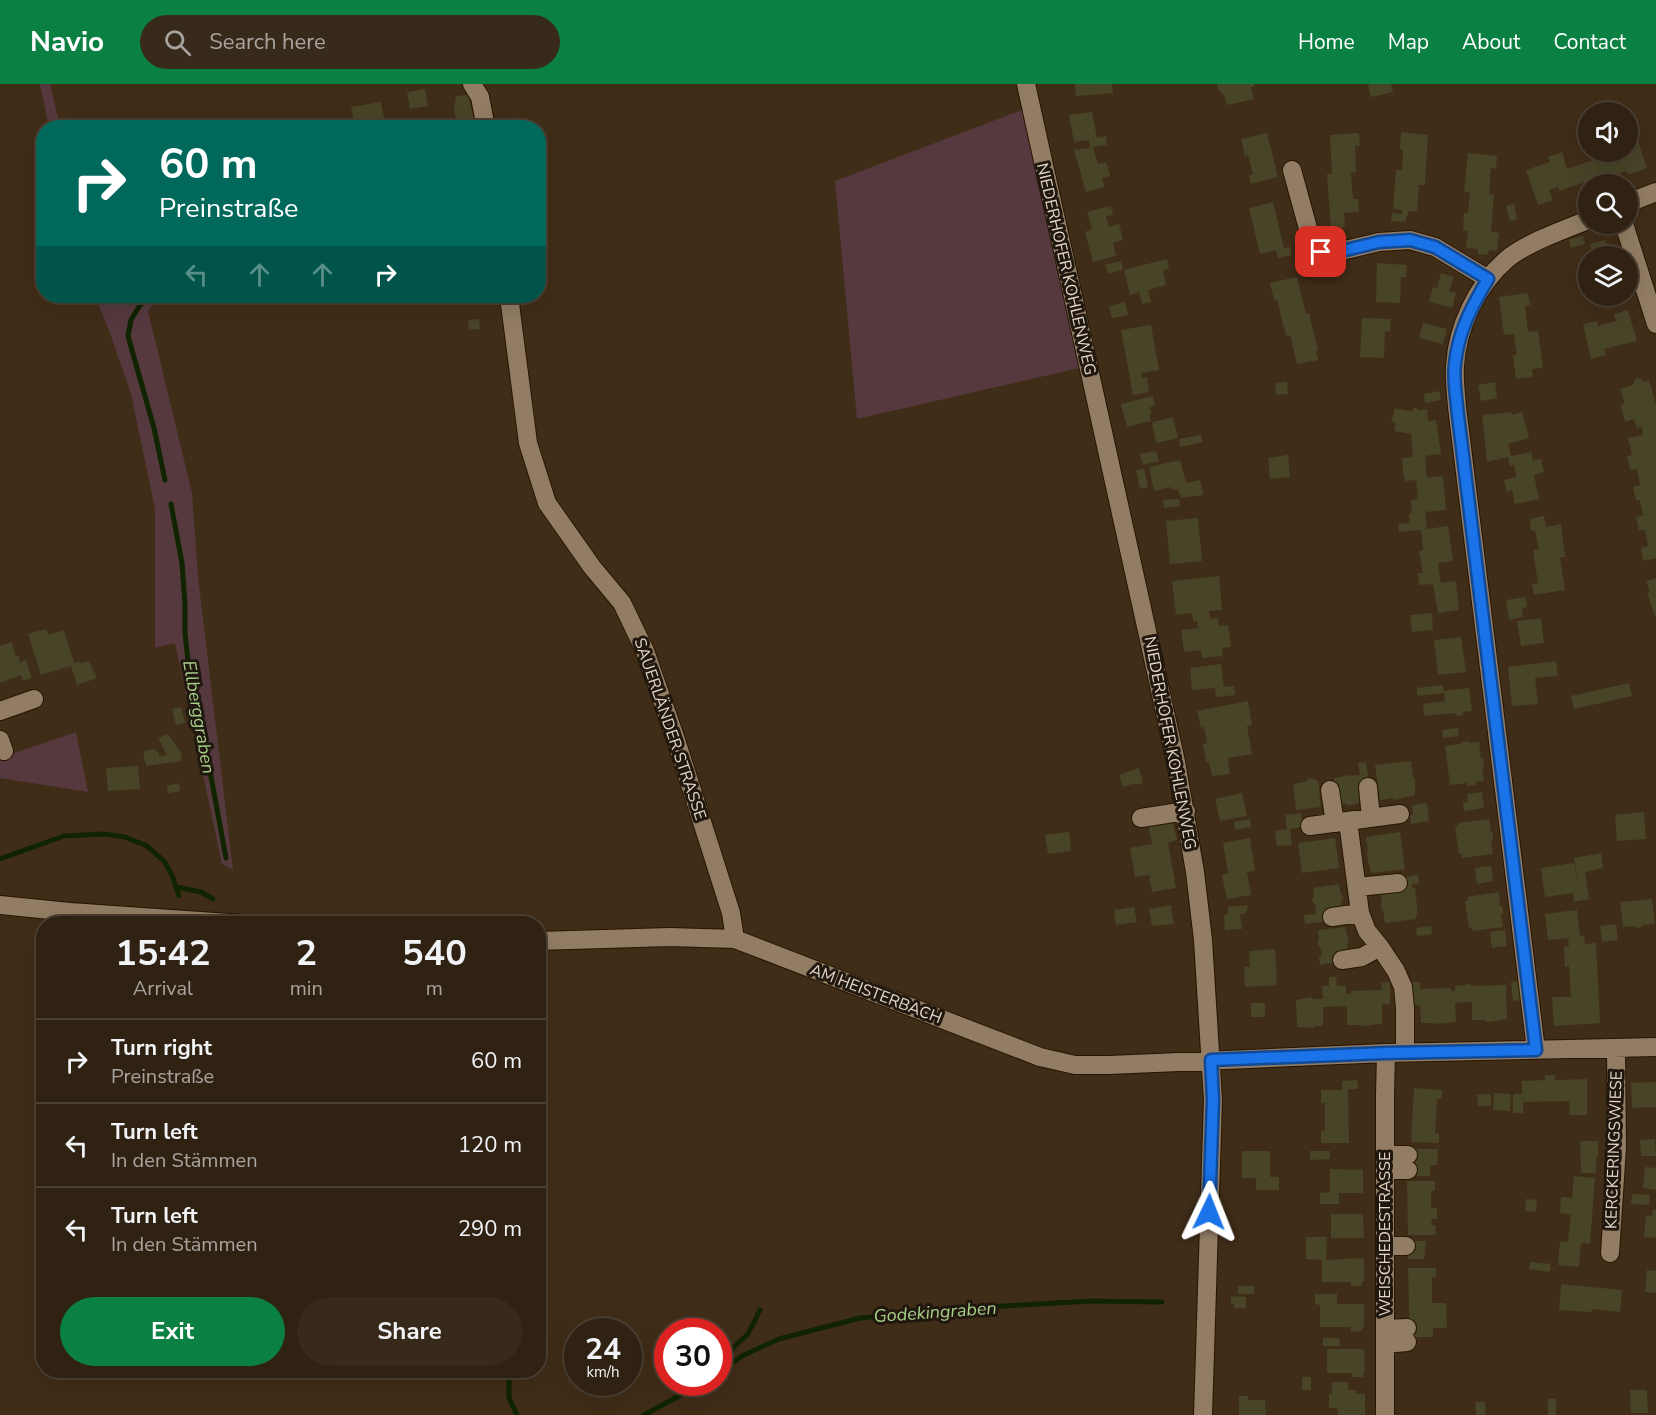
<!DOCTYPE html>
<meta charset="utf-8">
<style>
body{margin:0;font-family:"Nunito Sans",sans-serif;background:#382a1b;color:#f1f3f6;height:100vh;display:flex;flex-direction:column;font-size:22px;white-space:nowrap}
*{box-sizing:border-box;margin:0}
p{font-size:20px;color:#a8a49f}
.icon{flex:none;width:33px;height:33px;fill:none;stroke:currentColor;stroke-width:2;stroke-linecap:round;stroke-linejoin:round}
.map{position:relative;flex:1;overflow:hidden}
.sheet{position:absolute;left:36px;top:832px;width:510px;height:462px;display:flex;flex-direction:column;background:#302212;border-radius:24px;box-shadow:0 6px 24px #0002,0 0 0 2px #4b3f32}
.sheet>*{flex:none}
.banner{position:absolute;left:36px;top:36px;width:510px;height:183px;border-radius:24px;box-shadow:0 6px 24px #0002,0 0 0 2px #4b3f32;background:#00695c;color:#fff;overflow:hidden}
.fabs{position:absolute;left:1578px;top:18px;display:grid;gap:12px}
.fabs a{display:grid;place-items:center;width:60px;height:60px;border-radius:50%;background:#302212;box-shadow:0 6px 24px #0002,0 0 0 2px #4b3f32;font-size:30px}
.speed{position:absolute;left:564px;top:1234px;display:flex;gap:12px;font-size:30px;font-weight:700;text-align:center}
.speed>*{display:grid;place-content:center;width:78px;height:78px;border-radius:50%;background:#302212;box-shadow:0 6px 24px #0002,0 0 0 2px #4b3f32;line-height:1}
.speed small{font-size:15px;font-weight:400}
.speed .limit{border:9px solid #d22;background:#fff;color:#111}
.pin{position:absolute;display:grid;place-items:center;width:51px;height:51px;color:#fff;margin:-26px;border-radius:12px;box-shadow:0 3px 9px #0006}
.me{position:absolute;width:66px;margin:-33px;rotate:2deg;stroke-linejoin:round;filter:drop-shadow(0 0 4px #0008)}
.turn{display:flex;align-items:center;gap:21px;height:126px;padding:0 24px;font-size:27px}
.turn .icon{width:78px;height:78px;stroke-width:2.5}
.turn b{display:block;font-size:42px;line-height:51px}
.lanes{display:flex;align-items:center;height:57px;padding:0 24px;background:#0003;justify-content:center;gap:30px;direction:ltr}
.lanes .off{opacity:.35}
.eta{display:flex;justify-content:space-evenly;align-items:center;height:102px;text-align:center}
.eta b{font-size:36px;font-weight:700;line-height:42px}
.button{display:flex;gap:12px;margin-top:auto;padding:12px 24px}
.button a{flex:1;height:69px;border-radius:36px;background:#0b8043;color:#fff;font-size:24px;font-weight:700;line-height:69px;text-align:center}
.button a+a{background:#382a1b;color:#f1f3f6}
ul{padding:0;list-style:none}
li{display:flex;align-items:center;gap:18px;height:84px;padding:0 24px;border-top:2px solid #4b3f32}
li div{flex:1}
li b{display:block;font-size:22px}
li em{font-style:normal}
header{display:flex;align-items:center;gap:36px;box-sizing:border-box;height:84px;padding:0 30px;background:#0b8043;color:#fff}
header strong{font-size:28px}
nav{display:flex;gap:33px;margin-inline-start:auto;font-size:21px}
.search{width:420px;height:54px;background:#382a1b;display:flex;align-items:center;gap:15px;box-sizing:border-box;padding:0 21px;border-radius:33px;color:#a8a49f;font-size:22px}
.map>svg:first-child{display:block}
.green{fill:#56393e}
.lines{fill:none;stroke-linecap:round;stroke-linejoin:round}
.stream{stroke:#102400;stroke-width:5}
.building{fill:#484428}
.minor-casing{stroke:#261501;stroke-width:20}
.minor{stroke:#927c64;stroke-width:18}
.route-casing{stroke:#114b97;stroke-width:15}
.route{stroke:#1a73e8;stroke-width:10}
.labels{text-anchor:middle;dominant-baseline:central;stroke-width:6;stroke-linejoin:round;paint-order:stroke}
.street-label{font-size:16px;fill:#e2d6c9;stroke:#20180e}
.water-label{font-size:18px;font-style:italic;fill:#a8cf8a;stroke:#20180e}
</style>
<header>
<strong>Navio</strong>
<div class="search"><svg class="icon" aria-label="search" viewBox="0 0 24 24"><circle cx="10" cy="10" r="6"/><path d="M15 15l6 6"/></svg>Search here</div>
<nav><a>Home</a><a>Map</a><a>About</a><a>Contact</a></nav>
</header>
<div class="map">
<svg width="1656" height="1331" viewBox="0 0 1656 1331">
<rect width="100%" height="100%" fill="#402d18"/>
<path class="green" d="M40,0H50L60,43H49Z
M1030,23L1088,282L857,335L835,97Z
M95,212H160L148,227L192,409L198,493L233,786L222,780L175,559L155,564V425L131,310L110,249Z
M76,648L88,708L0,694V674Z"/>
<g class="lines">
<path class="stream" d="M151,212L140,221L131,236L128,252L154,344L165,396
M171,420L182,479L185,521V549L190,596L203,649L226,774
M0,775L64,752L104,750L125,753L147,762L164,777L172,791L179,812
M176,803L201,808L213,815
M718,1284L734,1263L748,1250L760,1226
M509,1287V1314L517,1331
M718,1288L744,1271L779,1255L860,1234L970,1224L1091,1217L1162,1218
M644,1331L703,1299"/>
</g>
<path class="building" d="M1075,0H1112L1113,9L1076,12Z
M1217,0H1254L1255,3H1251L1254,15L1227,21L1224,11L1219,7Z
M1371,0H1391L1393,8L1371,13L1368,1Z
M425,5L428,22L410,25L407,8Z
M468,11L476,44H458L454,26L456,12Z
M381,18L386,44H355L351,23Z
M1092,28L1097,54L1106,52L1107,61L1093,63L1098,80L1106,78L1110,92L1102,94L1104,103L1086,108L1074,66L1090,64L1089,56L1074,58L1069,31Z
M1401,48L1428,51L1425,101H1419L1417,127H1409L1405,138L1391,137L1392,129L1402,130V126L1393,125L1396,86H1402L1403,66L1400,65Z
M1267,49L1278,93L1251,100L1249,91H1253L1248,71L1245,72L1241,55Z
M1359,49L1360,62H1355L1356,88L1351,89L1353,115H1358L1359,128L1344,129L1345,143L1331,144L1327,90H1332L1330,51Z
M1637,54L1647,84L1628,91L1626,87L1604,94L1603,92L1559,107L1558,103L1549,106L1553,116L1538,121L1526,86L1550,78L1548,73L1562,68L1567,85L1597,75L1595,68H1628V57Z
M1468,69L1497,72L1496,85L1491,84L1489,110L1494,111L1491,148L1499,149L1497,167L1489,166L1488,171L1478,170V165L1466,164L1468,147L1463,146L1464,129H1468L1470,108H1464Z
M1273,118L1284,164L1290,163L1292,171L1278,174L1276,166L1260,170L1249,124Z
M1514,120L1517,135L1510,137L1506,122Z
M1111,122L1113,131L1106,132L1109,143L1119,140L1123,156L1113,159L1116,172L1093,178L1085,148L1092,145L1087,128Z
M1583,152L1585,160L1571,164L1569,156Z
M1605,156L1609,172H1593L1590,160Z
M1167,175L1169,185L1163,186L1166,201L1148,206L1151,218L1142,220L1139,208L1130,211L1124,186Z
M1121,177L1123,186L1108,190L1105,181Z
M1377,179L1407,181L1406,193H1401L1400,219L1376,218Z
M1588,181V205L1586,206L1580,183Z
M1441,189L1454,193L1449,207L1456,209L1452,224L1429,218L1433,203L1437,204Z
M1297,193L1306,230L1309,229L1318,266L1316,267L1318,276L1297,280L1290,251L1286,252L1277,215L1274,216L1270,199Z
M1528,209L1530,221L1525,222L1528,248L1538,247L1543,284L1532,285L1533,293L1516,295L1513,271H1517L1514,250L1504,251L1499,213Z
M1125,218L1128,231L1112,234L1109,222Z
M1628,226L1637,257L1604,265L1606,271L1591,275L1583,240L1597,237L1598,242L1616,237L1614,230Z
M1362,234L1391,235L1390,248L1385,247L1384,274L1360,273Z
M479,235L480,245L469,246L468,236Z
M1423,239L1447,245L1443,260L1419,254Z
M1151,241L1159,286L1141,289L1142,294L1147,293L1149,308L1133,311L1121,246Z
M1637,293L1644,298L1649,296L1656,321V474L1643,477L1641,464L1648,462L1645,446H1639L1636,433L1643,432L1640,416H1636L1633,403L1640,401L1637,385L1630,386L1627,372L1632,371L1628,354L1643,351L1642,343L1637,344L1634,335L1625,338L1621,321L1625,320L1620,305L1633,301Z
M1287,298L1288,310L1276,311L1275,299Z
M1495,298L1497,314L1481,317L1478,301Z
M1439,307L1441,316L1425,319L1424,310Z
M1153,312L1155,322L1150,323L1152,330H1149L1151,337L1127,343L1121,320Z
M1415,323L1419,326L1427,325L1428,337L1436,336L1441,370L1425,372L1426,385L1427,394L1443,392L1446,426L1425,428L1427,445L1448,442L1453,477L1438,479L1439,487L1441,499L1456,497L1459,526L1438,529L1433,500L1419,501L1418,489H1423L1419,467L1423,466L1421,446L1399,448L1398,440L1410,439L1409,430L1412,429L1411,416L1418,415L1416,396L1405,397L1403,388L1402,374L1413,373L1411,350L1394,347L1396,339L1391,337L1395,324L1408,327H1412Z
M1511,328L1512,331L1522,328L1529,354L1508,360L1511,372L1531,368L1533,376L1541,375L1544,388L1534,391L1539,415L1515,420L1512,406L1507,408L1504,396L1517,393L1514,381L1510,382L1508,373L1487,378L1482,331Z
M1173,333L1178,354L1156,359L1152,338Z
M1201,351L1203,358L1180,363L1179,355Z
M1156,367L1159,377L1143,381L1140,370Z
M1288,371L1290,393L1270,395L1268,374Z
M1180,376L1186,399L1200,396L1203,411L1181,414L1178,405L1172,406L1171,403L1154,407L1149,383Z
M1144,385L1148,403L1140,405L1136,386Z
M1179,415L1180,422L1164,424L1163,416Z
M1544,432L1546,443L1561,440L1565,473H1560L1565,506L1534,511L1532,500L1538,499L1533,466L1539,465L1535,446L1531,447L1530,435Z
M1198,434L1202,477L1170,480L1166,437Z
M1219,492L1222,526L1209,527L1210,535L1218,534L1219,542L1228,541L1231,563L1222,564L1223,572L1202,574L1201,566L1184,568L1181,546L1198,544L1197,537H1193L1192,529L1176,531L1172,497Z
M1656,494V534L1647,509L1650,508L1646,497Z
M1526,513L1527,523L1522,524L1523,533L1509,536L1506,516Z
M1432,529L1433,546L1412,548L1410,531Z
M1541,534L1544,559L1521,562L1517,537Z
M46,545L48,551L64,546L74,579L80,577L81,579L89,577L97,594L77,601L71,582L41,591L28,550Z
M1461,553L1466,588L1438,591L1434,556Z
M12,558L15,571L18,572L20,576L19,579L26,576L32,594L23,597L21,591L0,599V562Z
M1556,577L1558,592L1535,594L1538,620L1512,622L1508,583Z
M1221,580L1224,603L1234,602L1235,611L1216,613L1215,604L1192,606L1190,584Z
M1629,599L1632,612L1574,625L1571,612Z
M1443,601V607L1469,604L1472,627L1463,628V631L1456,632L1455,629L1424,632L1423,620L1445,617L1444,609L1417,612V604Z
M1248,617L1252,641L1247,642L1252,670L1228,674L1230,690L1212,692L1209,678H1206L1203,660L1207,659L1204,643L1201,644L1197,627Z
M181,623L185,639L176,641L172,625Z
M1458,644L1459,652L1443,654L1442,646Z
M168,650L181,669L182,677L146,682L143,667L155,665V667H158L159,672L167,671L158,654Z
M1469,657V659L1479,658L1481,674H1483L1484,683H1482L1484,697L1475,698L1476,701L1467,702V699L1450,701L1445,662L1461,660V658Z
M1411,677L1413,693L1415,695V711L1393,716V714L1380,716L1375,681Z
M1366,678L1369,698L1363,718L1347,722V720L1337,721L1334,694L1349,691L1351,692L1360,691L1358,679Z
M138,682L140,705L108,707L106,684Z
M1139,684L1143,699L1136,701L1135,699L1123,703L1119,691Z
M1308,695H1314L1318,697L1321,723L1296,726L1293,700L1305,698Z
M179,699L180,707L168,709L167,702Z
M1482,708L1484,724L1464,727L1463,719L1468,718L1467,710Z
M1242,709L1247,732L1220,737L1215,715Z
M1427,719L1429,737L1411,740L1410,731H1413L1412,721Z
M1644,728L1646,755L1617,757L1615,731Z
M1301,729L1303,743L1290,745L1292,761L1277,762L1275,747L1287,745L1285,731Z
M1172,735L1177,756L1168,759L1176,804L1152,808L1149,791L1135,793L1130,764L1152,760L1148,738Z
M1250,735L1251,743L1235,746L1234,738Z
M1489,735L1491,748H1492L1493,752V756H1491L1493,770L1462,774V770H1459L1455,743H1458V739Z
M1069,748L1071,767L1048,770L1045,751Z
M1400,748L1405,785L1371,789L1367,772V768H1368L1366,753Z
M1250,754L1255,787L1247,788L1251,811L1227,815L1222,791L1228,789L1223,759Z
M1335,754L1339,784L1302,789L1298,759Z
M1601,769L1603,784L1585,788L1589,815L1574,818L1573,809L1545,813L1541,784L1574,779L1580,808L1574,774Z
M1491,782L1493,797L1477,800L1475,784Z
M1418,791L1419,799L1412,800V804H1415L1418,831H1416V835L1385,839L1383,826H1382L1381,822V818H1382L1380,805L1399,794Z
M1339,800L1341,810L1344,813L1341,817L1343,826L1329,837L1305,840L1304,831L1316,830L1315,820L1311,817L1314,813L1313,804Z
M1499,808L1500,822H1502L1503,826V830H1501L1503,843L1472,847L1471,843L1469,844L1465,817H1468L1467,813Z
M1652,815L1655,840L1643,841L1638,845L1635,842L1623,843L1620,818Z
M1171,821L1174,840L1152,842L1149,825Z
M1248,821L1246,829L1240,830L1242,845L1225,846L1224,831L1228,830V823Z
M1134,823L1137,838L1116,841L1114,826Z
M1577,826L1580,852L1584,851L1585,860L1596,859L1600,939L1554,942L1552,913H1571L1569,882L1565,883L1564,863L1569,862L1568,854L1548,856L1545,830Z
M1616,840L1618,856L1602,858L1600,842Z
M1431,842L1432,850L1417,852L1416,844Z
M1345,843L1349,859H1347L1348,869L1339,878L1320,881L1319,873L1322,872L1320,863L1318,861V857L1319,855L1318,846Z
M1505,846L1507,862L1492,864L1490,848Z
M1275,865L1277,901L1245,903L1244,883H1250L1249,867Z
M1329,893H1336L1337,902H1346V910H1351V907L1382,906L1381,899L1390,898V920H1382V940L1369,941V942H1361V941H1347V922L1323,923V942H1314V944L1297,943L1296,916L1311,913L1313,915H1323L1322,902H1329Z
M1519,897L1522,916L1513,917L1511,898Z
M1411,898H1420V905L1451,904V907H1455V902L1471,900V902L1506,901L1507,935L1486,938L1485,936H1472V918H1464L1455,919L1456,938L1434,940V939H1421L1420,921H1412Z
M1251,919H1265V933H1251Z
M1545,991H1555V996L1587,995V1031H1570L1569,1017L1523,1018V1029H1513V1010H1522V997L1545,996Z
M1357,996L1358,1005H1348L1349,1059H1321V1047H1325V1019H1321V1006H1342V997Z
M1656,998V1023L1632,1024L1631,999Z
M1414,1004L1442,1006V1015H1437L1435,1049L1439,1050V1059L1411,1058Z
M1494,1009L1511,1010L1510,1027L1493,1026Z
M1491,1010V1022H1478L1477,1011Z
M1655,1055L1656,1072H1641L1640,1056Z
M1580,1057H1598V1073H1596V1089H1581Z
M1411,1065H1438L1437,1081H1430V1092H1411Z
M1242,1067H1270V1093H1279V1106H1256V1094H1242Z
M1310,1067H1330V1075L1310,1076Z
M1645,1083L1656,1084V1106L1643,1104Z
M1330,1085L1363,1086V1109H1339V1120H1320V1109L1330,1108Z
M1574,1092L1595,1094L1590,1160L1581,1159L1579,1183L1558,1181L1560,1157L1568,1158L1571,1131L1560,1129L1561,1113L1572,1114Z
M1407,1097H1435V1107H1431V1124H1437V1135H1432L1431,1141H1435L1436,1151H1408Z
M1632,1110L1650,1111L1649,1121L1631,1120Z
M1526,1115L1537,1116L1536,1128L1525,1127Z
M1653,1126H1656V1154L1644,1153L1646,1131L1652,1132Z
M1331,1130H1363L1364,1154H1331Z
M1306,1153H1327L1326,1176L1364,1174V1198H1362V1202H1351V1198H1322V1176L1306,1175Z
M1408,1157H1426L1424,1175H1408Z
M1530,1178L1551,1180L1550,1188L1529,1185Z
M1408,1184H1436V1193H1432V1219H1446L1447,1242L1446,1244H1433V1253H1410Z
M1647,1186L1656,1187V1209L1645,1208Z
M1561,1200L1622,1206L1620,1228L1593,1225L1592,1228L1559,1226Z
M1238,1202H1254V1210H1238Z
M1315,1210H1337V1220H1364V1243H1362V1247L1351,1248V1243H1320V1221L1315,1220Z
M1231,1212L1246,1213V1224H1234V1220H1231Z
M1323,1254H1339L1340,1262H1323Z
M1327,1265H1364L1365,1289H1363V1293H1352V1289H1327Z
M1302,1293H1311V1306H1302Z
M1332,1298H1348V1306H1356V1310H1365V1331H1338L1337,1324H1329V1310H1332Z
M1630,1306H1647L1648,1329H1631Z
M1239,1312H1248V1316H1265L1266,1331H1239Z
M1548,1315H1556V1331H1548Z
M1475,1318H1485L1486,1331H1476Z"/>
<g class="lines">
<g class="minor-casing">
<path id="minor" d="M472,0L480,13L486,44
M1026,0L1176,678L1195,788L1203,856L1213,1016L1203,1331
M1292,86L1312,159L1321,168L1333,169L1379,158L1410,156L1435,163L1488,195
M1628,119L1656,108
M1624,140L1656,240
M509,212L528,359L547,419L592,483L622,519L645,567L676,656L731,829L735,855
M0,627L34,615
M0,656L4,667
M1368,703L1371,734
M1330,706L1335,739
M1141,734L1186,727
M1348,737L1360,829L1367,847L1380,863L1396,887L1403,903L1405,924V969
M1310,742L1400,730
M1357,803L1398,799
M0,821L70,828L243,840
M1332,833L1360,829
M538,857L670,853L735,855L1040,973L1075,981H1109L1386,969L1656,963
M1342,876L1362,873L1380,863
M1536,966L1457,323C1456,309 1454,295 1455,282C1457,244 1477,201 1506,176C1524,160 1565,145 1588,136
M1385,1071H1408
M1385,1086H1408
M1385,1162H1406
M1610,1169L1617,1064L1616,964
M1385,1245L1407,1244
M1385,1260L1407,1258
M1385,1331V1012L1386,969"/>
</g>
<use href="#minor" class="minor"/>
</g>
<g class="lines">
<g class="route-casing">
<path id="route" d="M1209,1128L1213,1016L1211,976L1386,969L1536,966L1457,323C1456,309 1453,294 1455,280C1458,248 1472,222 1488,195L1435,163L1410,156L1379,158L1333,169L1321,168"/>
</g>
<use href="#route" class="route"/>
</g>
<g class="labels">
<g class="street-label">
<text transform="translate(1066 185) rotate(77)">NIEDERHOFER KOHLENWEG</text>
<text transform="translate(670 645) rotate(71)">SAUERLÄNDER STRASSE</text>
<text transform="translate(1170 659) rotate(79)">NIEDERHOFER KOHLENWEG</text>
<text transform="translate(876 910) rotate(21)">AM HEISTERBACH</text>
<text transform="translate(1614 1066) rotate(-88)">KERCKERINGSWIESE</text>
<text transform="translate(1385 1150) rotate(-90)">WEISCHEDESTRASSE</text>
</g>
<g class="water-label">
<text transform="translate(199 633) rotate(80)">Ellberggraben</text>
<text transform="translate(935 1228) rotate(-4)">Godekingraben</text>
</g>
</g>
</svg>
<div class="fabs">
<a><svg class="icon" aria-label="sound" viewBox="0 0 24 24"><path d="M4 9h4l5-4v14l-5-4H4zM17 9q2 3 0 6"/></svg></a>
<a><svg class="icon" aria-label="search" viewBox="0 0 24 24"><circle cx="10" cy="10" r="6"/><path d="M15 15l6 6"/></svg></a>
<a><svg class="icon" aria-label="layers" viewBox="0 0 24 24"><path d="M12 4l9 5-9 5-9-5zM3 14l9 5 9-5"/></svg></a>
</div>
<div class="speed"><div>24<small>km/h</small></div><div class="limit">30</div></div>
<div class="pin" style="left:1321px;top:168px;background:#d93025"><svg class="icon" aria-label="arrive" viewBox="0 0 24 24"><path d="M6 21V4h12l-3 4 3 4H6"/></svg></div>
<svg class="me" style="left:1209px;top:1128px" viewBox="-20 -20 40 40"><path d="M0-17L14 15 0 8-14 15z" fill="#1a73e8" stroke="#fff" stroke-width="4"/></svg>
<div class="banner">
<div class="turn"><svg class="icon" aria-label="right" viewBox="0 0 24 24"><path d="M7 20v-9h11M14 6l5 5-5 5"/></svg><div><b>60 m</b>Preinstraße</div></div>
<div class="lanes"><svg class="icon off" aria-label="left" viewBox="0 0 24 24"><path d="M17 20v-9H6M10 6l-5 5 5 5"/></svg><svg class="icon off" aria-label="ahead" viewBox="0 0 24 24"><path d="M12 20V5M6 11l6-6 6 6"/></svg><svg class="icon off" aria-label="ahead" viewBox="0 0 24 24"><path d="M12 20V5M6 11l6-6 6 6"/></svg><svg class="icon" aria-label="right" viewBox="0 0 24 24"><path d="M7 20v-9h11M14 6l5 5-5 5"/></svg></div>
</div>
<section class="sheet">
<div class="eta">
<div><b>15:42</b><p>Arrival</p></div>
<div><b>2</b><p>min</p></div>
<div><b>540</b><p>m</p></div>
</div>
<ul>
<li><svg class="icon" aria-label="right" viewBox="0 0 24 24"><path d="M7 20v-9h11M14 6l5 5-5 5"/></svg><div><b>Turn right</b><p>Preinstraße</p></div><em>60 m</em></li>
<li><svg class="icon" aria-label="left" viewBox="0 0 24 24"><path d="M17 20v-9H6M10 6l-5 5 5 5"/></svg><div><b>Turn left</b><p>In den Stämmen</p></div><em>120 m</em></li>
<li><svg class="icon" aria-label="left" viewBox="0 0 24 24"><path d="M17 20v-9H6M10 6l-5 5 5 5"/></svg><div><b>Turn left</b><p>In den Stämmen</p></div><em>290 m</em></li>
</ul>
<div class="button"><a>Exit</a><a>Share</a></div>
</section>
</div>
